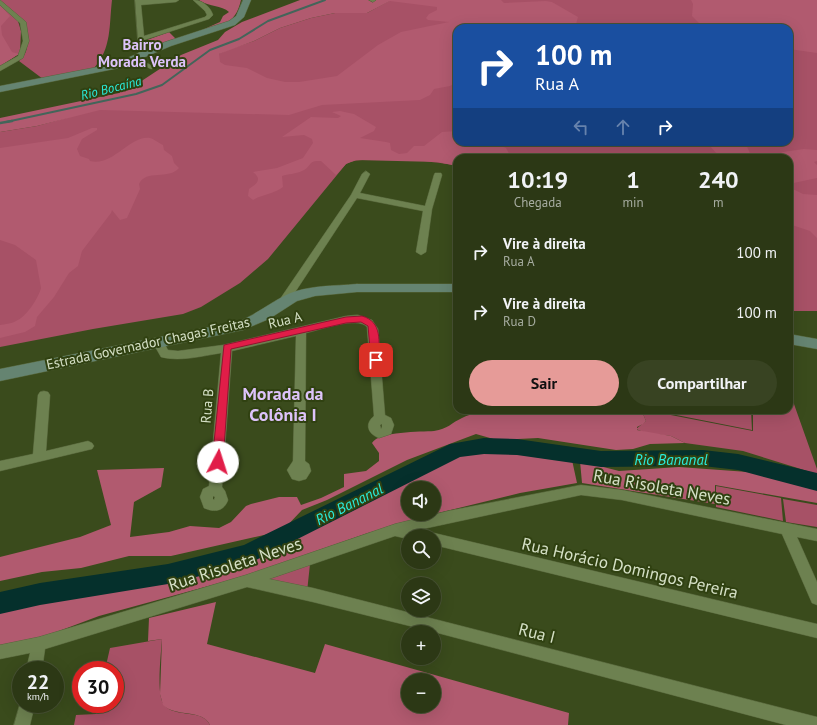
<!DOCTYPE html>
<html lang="pt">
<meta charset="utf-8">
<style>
body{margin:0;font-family:"PT Sans",sans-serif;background:#384322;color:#f1f3f6;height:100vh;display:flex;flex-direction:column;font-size:15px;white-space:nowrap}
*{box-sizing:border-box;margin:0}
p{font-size:13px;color:#a6aca0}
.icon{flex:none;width:22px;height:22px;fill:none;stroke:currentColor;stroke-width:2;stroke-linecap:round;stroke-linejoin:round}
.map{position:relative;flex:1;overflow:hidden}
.panel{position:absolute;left:453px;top:154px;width:340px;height:260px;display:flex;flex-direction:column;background:#2c3815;border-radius:12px;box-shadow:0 4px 16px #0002,0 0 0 1px #485234}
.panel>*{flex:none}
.hud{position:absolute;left:453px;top:24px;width:340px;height:122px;border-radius:12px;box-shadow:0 4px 16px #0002,0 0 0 1px #485234;background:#1a4fa0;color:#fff;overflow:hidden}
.tools{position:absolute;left:401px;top:481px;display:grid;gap:8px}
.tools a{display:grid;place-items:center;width:40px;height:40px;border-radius:50%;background:#2c3815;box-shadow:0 4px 16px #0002,0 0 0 1px #485234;font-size:20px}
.speed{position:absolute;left:12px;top:661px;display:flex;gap:8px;font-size:20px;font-weight:700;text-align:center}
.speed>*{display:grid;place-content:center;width:52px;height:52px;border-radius:50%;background:#2c3815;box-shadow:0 4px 16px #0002,0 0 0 1px #485234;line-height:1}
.speed small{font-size:10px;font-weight:400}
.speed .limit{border:6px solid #d22;background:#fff;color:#111}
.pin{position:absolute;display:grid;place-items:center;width:34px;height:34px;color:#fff;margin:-17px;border-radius:8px;box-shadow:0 2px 6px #0006}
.me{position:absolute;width:44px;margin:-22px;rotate:5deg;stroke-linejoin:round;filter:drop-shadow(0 0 3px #0008)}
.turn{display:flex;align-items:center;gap:14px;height:84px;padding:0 16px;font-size:18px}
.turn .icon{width:52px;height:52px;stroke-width:2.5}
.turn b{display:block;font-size:28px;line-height:34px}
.lanes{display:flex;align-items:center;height:38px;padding:0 16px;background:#0003;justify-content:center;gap:20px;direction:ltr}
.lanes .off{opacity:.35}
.eta{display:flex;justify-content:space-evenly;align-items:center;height:68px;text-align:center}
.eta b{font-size:24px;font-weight:800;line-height:28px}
.cta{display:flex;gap:8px;margin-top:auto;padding:8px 16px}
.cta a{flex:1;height:46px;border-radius:24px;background:#e69b98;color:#111;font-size:16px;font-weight:800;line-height:46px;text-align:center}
.cta a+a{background:#384322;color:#f1f3f6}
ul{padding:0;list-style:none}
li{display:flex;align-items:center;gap:12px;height:60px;padding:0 16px}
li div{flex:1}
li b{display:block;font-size:15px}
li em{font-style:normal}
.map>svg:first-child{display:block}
.green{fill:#a75166;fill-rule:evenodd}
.forest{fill:#b15a6f;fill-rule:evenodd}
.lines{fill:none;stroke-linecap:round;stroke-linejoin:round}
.stream-far1{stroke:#43655a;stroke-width:2}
.stream{stroke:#43655a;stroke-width:2.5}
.river{fill:#05302c;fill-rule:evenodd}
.street-casing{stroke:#57663b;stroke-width:1}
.secondary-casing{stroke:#57663b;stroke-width:1}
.street{fill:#6d8150;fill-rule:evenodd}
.secondary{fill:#658471;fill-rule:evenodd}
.route{fill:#e11d48;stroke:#92132f}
.labels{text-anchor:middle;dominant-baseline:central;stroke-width:4;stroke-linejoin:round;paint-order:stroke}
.far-water-label{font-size:13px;font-style:italic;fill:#29eddd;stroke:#304111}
.street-label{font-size:14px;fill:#d5e0c6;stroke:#304111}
.far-district-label{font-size:15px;font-weight:bold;fill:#ddc3fa;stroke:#304111}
.water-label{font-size:15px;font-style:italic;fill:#29eddd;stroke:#304111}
.near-street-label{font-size:17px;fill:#d5e0c6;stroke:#304111}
.district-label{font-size:18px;font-weight:bold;fill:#ddc3fa;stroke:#304111}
</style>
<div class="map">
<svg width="817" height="725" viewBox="0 0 817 725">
<rect width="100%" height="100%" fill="#3a4b1c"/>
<path class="green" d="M0,0H112C109,25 112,48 94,68L43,79L19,61C30,52 28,39 26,26L18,21L21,31L20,53L0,66Z
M391,0H817V311H789V158H457V166C440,161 360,154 346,164L268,259L240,283L201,307L183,314L93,329L0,347V132L37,126L66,118L230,49L254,41L280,28L311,18L335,13H367ZM457,28H789V142H457Z
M789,390L817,469V474L743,451L685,443L671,436L646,433L636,429L646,421L643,414L634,410H645L753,431V410H789Z
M651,410H751L752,430Z
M716,486L781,498L783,521L716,507Z
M783,499L817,505V527L786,522Z
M310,564L307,592L261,579Z
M162,639C161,653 157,688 162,701C169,720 202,707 210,725H74L76,715L96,714L98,704H115V670H105L110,648Z"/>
<path class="forest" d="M199,0H241C235,26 222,24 200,31L220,22L223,16L229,12C222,5 208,7 199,0Z
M300,0H501L504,3L546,1L552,2L578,17L575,28H457V82L450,86L434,89L430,95L420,100L322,105L289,115L100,110L37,126L0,132V118L119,93L140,82L181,55L218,40L225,32L242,22ZM390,1L437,7V10L429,14L426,18L428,20L449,22L401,32L378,45L337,76L299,82H285L267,78L247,68L225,65L220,62L219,54L254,41L280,28L311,18L335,13H367Z
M691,0H817V53L789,49V28H704L692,16L693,4Z
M0,5L10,16L1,26L2,35L12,52L19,54L0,66Z
M169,32L176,39L146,51L147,40Z
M340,111L354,114L376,127L374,131L360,138L386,142L390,143L391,150L399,154L407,153L414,146H424L442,132L457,131V142H493L506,148L511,157L519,158H457V166L438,162L356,160L346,164L336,175L321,161C307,160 312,167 302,171C296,174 288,174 282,176L283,187C274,194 263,194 253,200L248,196L249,189C256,184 263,180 253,172L277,168L303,158L313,143L312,139L304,135L282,137L311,117L338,118L341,116L332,112Z
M92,128H97V130L82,139L77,149L80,156L89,159L90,161C113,167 130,135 150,138C154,139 159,143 163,145L164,150L172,156L174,163L179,168C169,180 146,169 139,184L140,189L127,218L120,220L112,210L111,213L82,251L78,266L69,273L54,297L37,317L35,326L25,332L0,338V325C5,324 11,324 16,321C26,317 38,299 41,288L36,260L15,245L0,240V148L68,138Z
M707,142H745L752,158C728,158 722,163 707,142Z
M804,149L817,150V161L814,162L817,165V178L789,184V158H772L783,152Z
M789,190H795L803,194L817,195V238L810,231L789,224V198L793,196L789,193Z
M492,410H634L643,414L646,421L643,424L637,427V430L671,436L685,443L650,444L633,449L616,450L538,438L497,440L476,434L407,460L327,500L302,510L282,531L171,556H129L81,568L42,572L0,581V557L80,537L111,525L97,470L164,468L161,487L134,502L130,537L169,532L190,526L219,528L231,522L246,506L251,504L279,497H297L301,505L321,498L344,487V474L366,471L379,461V453L372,443C379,431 421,432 434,431C448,429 451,423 462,418C472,413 481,412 492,410Z
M488,451L512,452L572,460L577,483L520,493L434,514V488H408V514H434L368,533L245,576L99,616L43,637L0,647V605C83,585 169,585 250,557C267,551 283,541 299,533C344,511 388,486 434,465L464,454Z
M580,461L619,471L679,467L748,472L817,486V503L715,485V504L582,483Z
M216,602L207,644L315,673L325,644L569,713L568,725H210C203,709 175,717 163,705L160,694L162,639L148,641L149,618ZM408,680H434V706H408Z"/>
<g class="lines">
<path class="stream-far1" d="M6,122L136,94L162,85L210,50L239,39L268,21L325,0"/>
<path class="stream" d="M0,123L12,121"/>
<path class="river" d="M484,438L517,439L601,451L703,450L738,454L817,473V491L738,470L703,466L601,467L517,455L484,454L460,457L248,564L168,584L40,605L0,614V592L40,583L168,564L244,545L450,444Z"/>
<g class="street-casing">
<path id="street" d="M0,0L26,22L29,41L23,58L0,71V66L18,56L23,41L20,23L0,5Z
M135,0H179L176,2L141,5L144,36L205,17L207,15L205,11L193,0C202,0 210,6 213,15L209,19L144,40L145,55L142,57L139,55Z
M369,0H376L373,2Z
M134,57L155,67L156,68L151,69L132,60L131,59Z
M366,171L370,174L360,193L425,206L434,175L435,173H441L442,175L432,209L426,252L421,255L416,252L423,211L357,198L286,306H278L277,304L278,302L351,195L362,174Z
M358,315L372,320L378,329L385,415L391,418L394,425L391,434L379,438C368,434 364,424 374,416L367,327C357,316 320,330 306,333L305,461L309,464L311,471L306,479L299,481L292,479L287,470L293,461L296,336L232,351L222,487L225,491L228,500C224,511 215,513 204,508L200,497L203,489L209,486L221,353C202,356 180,362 161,357L153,343L154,340H162L168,350L178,351L223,345L346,316ZM382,424V427L381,429L380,425ZM213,496L215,497L214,500L213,499Z
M44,391L48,392L50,395L46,451L88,441L92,443L94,446L92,449L0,471V461L33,454L38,395L40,392Z
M581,485L622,490L817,529V541L797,537L817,582V605L812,603L782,534L622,500L581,495L418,530L424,532L426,536H408V539L395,536L269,579L313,588L817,717V725H786L434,632L313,602L247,587L45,649L42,670H26L30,653L0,659V645L39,637L246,575L395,524L448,511Z
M434,533L817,624V638L434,545V536H429Z
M21,700V704H35L30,725H14Z"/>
</g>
<g class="secondary-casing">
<path id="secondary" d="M243,0H251L244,17L235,25L171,46L119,68L0,92V86L113,64L165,42L229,21L236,16Z
M357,284H457V292H357L315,296L297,301L269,319L243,330L0,381V369L240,321C258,313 270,303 286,295C307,285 335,286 357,284Z
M789,334L817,339V349L789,344Z"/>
</g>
<use href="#street" class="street"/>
<use href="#secondary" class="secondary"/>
</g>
<path class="route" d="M362,316C383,322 378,341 380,360L379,362L376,363L371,360L368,326L361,322L346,323L231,349L223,462L221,465H214L212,462L224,345L346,317Z"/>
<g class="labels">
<g class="far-water-label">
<text transform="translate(111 88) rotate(-14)">Rio Bocaína</text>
</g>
<g class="street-label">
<text transform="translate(285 320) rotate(-13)">Rua A</text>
<text transform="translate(148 343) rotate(-12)">Estrada Governador Chagas Freitas</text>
<text transform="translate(207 406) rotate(-85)">Rua B</text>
</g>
<g class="far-district-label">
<text x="142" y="44">Bairro<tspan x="142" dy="17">Morada Verda</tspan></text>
</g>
<g class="water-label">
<text x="671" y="459">Rio Bananal</text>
<text transform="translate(349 504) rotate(-27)">Rio Bananal</text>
</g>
<g class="near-street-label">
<text transform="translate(662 487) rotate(10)">Rua Risoleta Neves</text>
<text transform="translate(235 564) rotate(-18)">Rua Risoleta Neves</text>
<text transform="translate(630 568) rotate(13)">Rua Horácio Domingos Pereira</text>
<text transform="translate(537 633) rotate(14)">Rua I</text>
</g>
<g class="district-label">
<text x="283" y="393">Morada da<tspan x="283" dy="21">Colônia I</tspan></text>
</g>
</g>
</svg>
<div class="tools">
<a><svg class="icon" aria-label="sound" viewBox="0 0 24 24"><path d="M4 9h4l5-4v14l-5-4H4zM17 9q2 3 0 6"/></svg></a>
<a><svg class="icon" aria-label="search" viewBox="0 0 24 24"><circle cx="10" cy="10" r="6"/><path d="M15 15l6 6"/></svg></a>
<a><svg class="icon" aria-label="layers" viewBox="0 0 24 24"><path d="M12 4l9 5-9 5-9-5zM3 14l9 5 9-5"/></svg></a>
<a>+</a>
<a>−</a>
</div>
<div class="speed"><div>22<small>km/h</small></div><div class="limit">30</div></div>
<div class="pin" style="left:376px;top:360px;background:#d93025"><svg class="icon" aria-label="arrive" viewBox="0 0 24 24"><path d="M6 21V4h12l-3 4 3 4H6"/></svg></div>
<svg class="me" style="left:218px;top:462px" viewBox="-20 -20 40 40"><circle r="19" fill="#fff"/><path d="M0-13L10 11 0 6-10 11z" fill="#e11d48"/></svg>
<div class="hud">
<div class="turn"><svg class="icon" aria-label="right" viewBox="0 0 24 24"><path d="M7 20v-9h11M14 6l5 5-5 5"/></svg><div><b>100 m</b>Rua A</div></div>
<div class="lanes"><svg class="icon off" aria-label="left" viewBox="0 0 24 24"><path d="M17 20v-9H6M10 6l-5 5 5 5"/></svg><svg class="icon off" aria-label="ahead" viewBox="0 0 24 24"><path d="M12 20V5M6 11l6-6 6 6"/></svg><svg class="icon" aria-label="right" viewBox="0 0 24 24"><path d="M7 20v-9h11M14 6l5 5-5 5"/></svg></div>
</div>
<section class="panel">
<div class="eta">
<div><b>10:19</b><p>Chegada</p></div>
<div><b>1</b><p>min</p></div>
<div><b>240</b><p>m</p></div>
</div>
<ul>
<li><svg class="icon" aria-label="right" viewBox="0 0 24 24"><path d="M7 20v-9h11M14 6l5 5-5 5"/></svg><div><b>Vire à direita</b><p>Rua A</p></div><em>100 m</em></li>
<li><svg class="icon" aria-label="right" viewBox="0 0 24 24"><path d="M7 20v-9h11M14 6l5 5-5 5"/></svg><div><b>Vire à direita</b><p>Rua D</p></div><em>100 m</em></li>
</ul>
<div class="cta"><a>Sair</a><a>Compartilhar</a></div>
</section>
</div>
